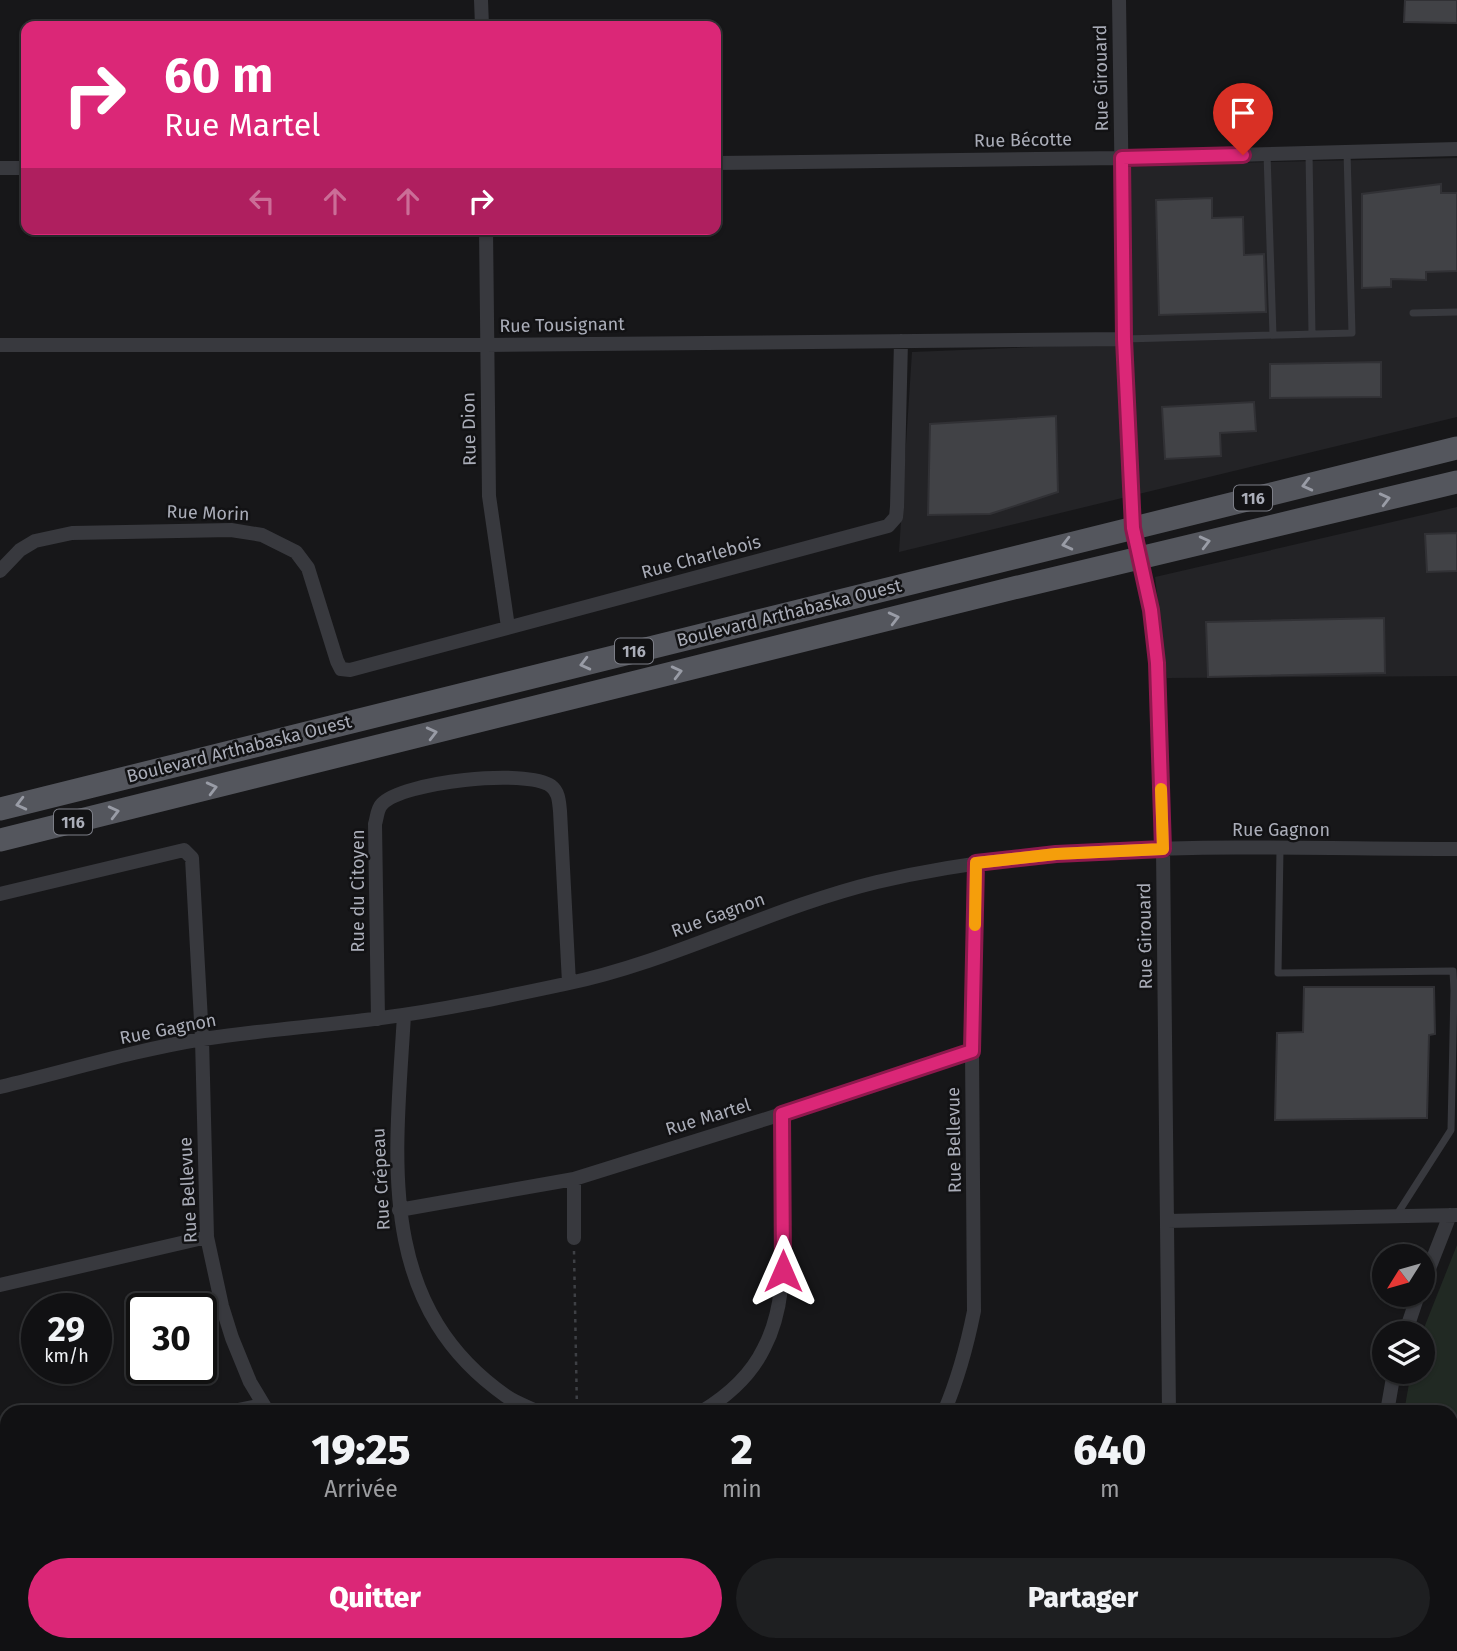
<!DOCTYPE html>
<html lang="fr">
<meta charset="utf-8">
<style>
body{margin:0;font-family:"Fira Sans",sans-serif;background:#1e1f21;color:#f1f3f6;height:100vh;display:flex;flex-direction:column;font-size:26px;white-space:nowrap}
*{box-sizing:border-box;margin:0}
p{font-size:23px;color:#9c9da0}
.icon{flex:none;width:38px;height:38px;fill:none;stroke:currentColor;stroke-width:2;stroke-linecap:round;stroke-linejoin:round}
.map{position:relative;flex:1;overflow:hidden}
.drawer{position:absolute;left:0px;top:1405px;width:1458px;height:247px;display:flex;flex-direction:column;background:#111113;border-radius:21px 21px 0 0;box-shadow:0 2px 5px #0004,0 0 0 2px #303133}
.drawer>*{flex:none}
.guide{position:absolute;left:21px;top:21px;width:700px;height:214px;border-radius:14px;box-shadow:0 2px 5px #0004,0 0 0 2px #303133;background:#db2777;color:#fff;overflow:hidden}
.needle{width:46px;rotate:233deg}
.buttons{position:absolute;left:1372px;top:1244px;display:grid;gap:14px}
.buttons a{display:grid;place-items:center;width:63px;height:63px;border-radius:50%;background:#111113;box-shadow:0 2px 5px #0004,0 0 0 2px #303133;font-size:35px}
.speed{position:absolute;left:21px;top:1293px;display:flex;gap:14px;font-size:35px;font-weight:700;text-align:center}
.speed>*{display:grid;place-content:center;width:91px;height:91px;border-radius:50%;background:#111113;box-shadow:0 2px 5px #0004,0 0 0 2px #303133;line-height:1}
.speed small{font-size:18px;font-weight:400}
.speed .limit{border:4px solid #111;border-radius:10px;background:#fff;color:#111}
.pin{position:absolute;display:grid;place-items:center;width:60px;height:60px;color:#fff;margin:-72px -30px;border-radius:50% 50% 50% 0;rotate:-45deg;box-shadow:0 0 7px #0007}
.pin .icon{rotate:45deg}
.me{position:absolute;width:77px;margin:-38px;rotate:0deg;stroke-linejoin:round;filter:drop-shadow(0 0 5px #0008)}
.turn{display:flex;align-items:center;gap:24px;height:147px;padding:0 28px;font-size:32px}
.turn .icon{width:91px;height:91px;stroke-width:2.5}
.turn b{display:block;font-size:49px;line-height:60px}
.lanes{display:flex;align-items:center;height:66px;padding:0 28px;background:#0003;justify-content:center;gap:35px;direction:ltr}
.lanes .off{opacity:.35}
.eta{display:flex;justify-content:space-evenly;align-items:center;height:119px;text-align:center}
.eta b{font-size:42px;font-weight:800;line-height:49px}
.cta{display:flex;gap:14px;margin-top:auto;padding:14px 28px}
.cta a{flex:1;height:80px;border-radius:42px;background:#db2777;color:#fff;font-size:28px;font-weight:800;line-height:80px;text-align:center}
.cta a+a{background:#1e1f21;color:#f1f3f6}
.map>svg:first-child{display:block}
.built{fill:#232326}
.green{fill:#212923}
.building{fill:#414246;stroke:#313135;stroke-width:2}
.lines{fill:none;stroke-linecap:round;stroke-linejoin:round}
.path{stroke:#3e4045;stroke-width:2.5;stroke-dasharray:3.5 5;stroke-linecap:butt}
.service{stroke:#38393e;stroke-width:7}
.minor{stroke:#38393e;stroke-width:14}
.primary{stroke:#54565d;stroke-width:23}
.oneway{stroke:#999ca6}
.route-casing{stroke:#8e194d;stroke-width:18}
.route{stroke:#db2777;stroke-width:12}
.slow{stroke:#f59e0b;stroke-width:12}
.labels{text-anchor:middle;dominant-baseline:central;stroke-width:5;stroke-linejoin:round;paint-order:stroke}
.shield{fill:#121214;stroke:#7c7e87;stroke-width:2}
.shield-label{font-size:16px;font-weight:bold;fill:#aaadb8}
.street-label{font-size:18px;fill:#aaadb8;stroke:#121214}
</style>
<div class="map">
<svg width="1457" height="1651" viewBox="0 0 1457 1651">
<rect width="100%" height="100%" fill="#171719"/>
<path class="built" d="M1457,158V417L899,552L912,352L1131,343L1129,165Z
M1457,507V676L1167,678L1155,577Z"/>
<path class="green" d="M1457,1245V1651H1419L1418,1645H1451V1412H1404L1411,1372H1423L1422,1333Z
M273,1645H392V1651H253Z"/>
<path class="building" d="M1405,0H1457V23L1404,22Z
M1441,184V193H1457V271L1426,272V280L1391,279V287L1362,288V194Z
M1212,198V218L1243,217L1244,255L1264,254L1266,312L1159,315L1156,200Z
M1381,362V397L1270,398V364Z
M1254,402L1256,431L1220,433L1221,456L1165,459L1162,407Z
M1056,416L1058,492L990,514L928,515L930,424Z
M1457,533V571L1427,572L1425,534Z
M1384,618L1385,673L1208,677L1206,622Z
M1304,987H1434L1435,1034L1429,1035L1427,1118L1275,1120L1277,1033L1303,1032Z"/>
<g class="lines">
<path class="path" d="M574,1251L577,1412"/>
<path class="service" d="M1309,153L1312,334
M1267,154L1273,335
M1413,313L1457,312
M1124,339L1352,333L1347,152
M1280,849L1278,973L1453,971L1454,990
M1396,1216L1451,1130L1454,990H1457"/>
<path class="minor" d="M481,0L482,26
M1119,0L1124,339L1134,528L1151,610L1157,663L1163,849L1169,1412
M716,163L1122,158L1457,149
M0,168H26
M486,229L489,496L508,627
M0,345H486L1124,339
M0,571L20,550L35,541L72,533L231,530L262,535L296,552L308,568L337,661L341,669L350,670L888,526L896,517L897,507L901,341
M0,894L184,850L192,858L202,1039L207,1237L222,1306L232,1338L250,1382L268,1412
M404,1015C396,1155 373,1303 506,1396C516,1403 528,1407 539,1412
M378,1019L375,824C377,818 377,809 382,804C402,782 526,768 551,786C559,792 559,802 560,811L569,983
M0,1087C67,1071 135,1050 203,1039C262,1030 322,1026 381,1018C443,1010 504,997 565,984C672,962 770,908 877,882C1066,837 1264,849 1457,849
M399,1210L574,1179L782,1114L972,1050
M1167,1221L1457,1215
M574,1238V1179
M1423,1284L1450,1215
M0,1285L207,1237
M1405,1334L1418,1295
M228,1412L263,1405
M701,1412C726,1397 751,1375 764,1348C786,1306 783,1257 783,1211C783,1179 783,1147 782,1114
M944,1412C958,1379 967,1346 974,1311L972,1050L976,863
M1387,1412L1394,1372
M979,1645V1651
M1173,1645V1651
M1402,1645L1404,1651
M504,1651V1645"/>
<path class="primary" d="M0,809L1457,448
M0,840L1018,587L1457,482"/>
</g>
<defs><path id="oneway-chevron" d="M-2-3.5L2.5 0L-2 3.5" fill="none" stroke-width="1.6" stroke-linecap="round" stroke-linejoin="round" transform="scale(1.75)"/></defs>
<g class="oneway">
<use href="#oneway-chevron" transform="translate(1307 485) rotate(166)"/>
<use href="#oneway-chevron" transform="translate(1385 499) rotate(-14)"/>
<use href="#oneway-chevron" transform="translate(1205 542) rotate(-14)"/>
<use href="#oneway-chevron" transform="translate(1067 544) rotate(166)"/>
<use href="#oneway-chevron" transform="translate(894 618) rotate(-14)"/>
<use href="#oneway-chevron" transform="translate(585 664) rotate(166)"/>
<use href="#oneway-chevron" transform="translate(677 672) rotate(-14)"/>
<use href="#oneway-chevron" transform="translate(432 733) rotate(-14)"/>
<use href="#oneway-chevron" transform="translate(212 788) rotate(-14)"/>
<use href="#oneway-chevron" transform="translate(21 804) rotate(166)"/>
<use href="#oneway-chevron" transform="translate(114 812) rotate(-14)"/>
</g>
<g class="lines">
<g class="route-casing">
<path id="route" d="M783,1271L782,1114L972,1051L976,863L1056,854L1163,849L1157,663L1151,610L1133,528L1124,339L1122,158L1243,155"/>
</g>
<use href="#route" class="route"/>
<path class="slow" d="M975,925L976,863L1056,854L1163,849L1161,789"/>
</g>
<g class="labels">
<g class="shield">
<rect x="1234" y="485.5" width="38" height="25" rx="5"/>
<rect x="615" y="638.5" width="38" height="25" rx="5"/>
<rect x="54" y="809.5" width="38" height="25" rx="5"/>
</g>
<g class="shield-label">
<text x="1253" y="498">116</text>
<text x="634" y="651">116</text>
<text x="73" y="822">116</text>
</g>
<g class="street-label">
<text transform="translate(1101 78) rotate(-91)">Rue Girouard</text>
<text transform="translate(1023 140) rotate(-1)">Rue Bécotte</text>
<text transform="translate(562 325) rotate(-1)">Rue Tousignant</text>
<text transform="translate(469 429) rotate(-91)">Rue Dion</text>
<text transform="translate(208 513) rotate(2)">Rue Morin</text>
<text transform="translate(701 557) rotate(-15)">Rue Charlebois</text>
<text transform="translate(789 613) rotate(-14)">Boulevard Arthabaska Ouest</text>
<text transform="translate(239 749) rotate(-14)">Boulevard Arthabaska Ouest</text>
<text x="1281" y="830">Rue Gagnon</text>
<text transform="translate(358 891) rotate(-90)">Rue du Citoyen</text>
<text transform="translate(718 915) rotate(-20)">Rue Gagnon</text>
<text transform="translate(1145 936) rotate(-91)">Rue Girouard</text>
<text transform="translate(168 1029) rotate(-11)">Rue Gagnon</text>
<text transform="translate(708 1117) rotate(-17)">Rue Martel</text>
<text transform="translate(954 1140) rotate(-91)">Rue Bellevue</text>
<text transform="translate(381 1179) rotate(-93)">Rue Crépeau</text>
<text transform="translate(188 1190) rotate(-93)">Rue Bellevue</text>
</g>
</g>
</svg>
<div class="buttons">
<a><svg class="needle" viewBox="-14 -14 28 28"><path d="M0-13l5 13h-10z" fill="#e53935"/><path d="M0 13l5-13h-10z" fill="#9c9da0"/></svg></a>
<a><svg class="icon" aria-label="layers" viewBox="0 0 24 24"><path d="M12 4l9 5-9 5-9-5zM3 14l9 5 9-5"/></svg></a>
</div>
<div class="speed"><div>29<small>km/h</small></div><div class="limit">30</div></div>
<div class="pin" style="left:1243px;top:155px;background:#d93025"><svg class="icon" aria-label="arrive" viewBox="0 0 24 24"><path d="M6 21V4h12l-3 4 3 4H6"/></svg></div>
<svg class="me" style="left:783px;top:1271px" viewBox="-20 -20 40 40"><path d="M0-17L14 15 0 8-14 15z" fill="#db2777" stroke="#fff" stroke-width="4"/></svg>
<div class="guide">
<div class="turn"><svg class="icon" aria-label="right" viewBox="0 0 24 24"><path d="M7 20v-9h11M14 6l5 5-5 5"/></svg><div><b>60 m</b>Rue Martel</div></div>
<div class="lanes"><svg class="icon off" aria-label="left" viewBox="0 0 24 24"><path d="M17 20v-9H6M10 6l-5 5 5 5"/></svg><svg class="icon off" aria-label="ahead" viewBox="0 0 24 24"><path d="M12 20V5M6 11l6-6 6 6"/></svg><svg class="icon off" aria-label="ahead" viewBox="0 0 24 24"><path d="M12 20V5M6 11l6-6 6 6"/></svg><svg class="icon" aria-label="right" viewBox="0 0 24 24"><path d="M7 20v-9h11M14 6l5 5-5 5"/></svg></div>
</div>
<section class="drawer">
<div class="eta">
<div><b>19:25</b><p>Arrivée</p></div>
<div><b>2</b><p>min</p></div>
<div><b>640</b><p>m</p></div>
</div>
<div class="cta"><a>Quitter</a><a>Partager</a></div>
</section>
</div>
